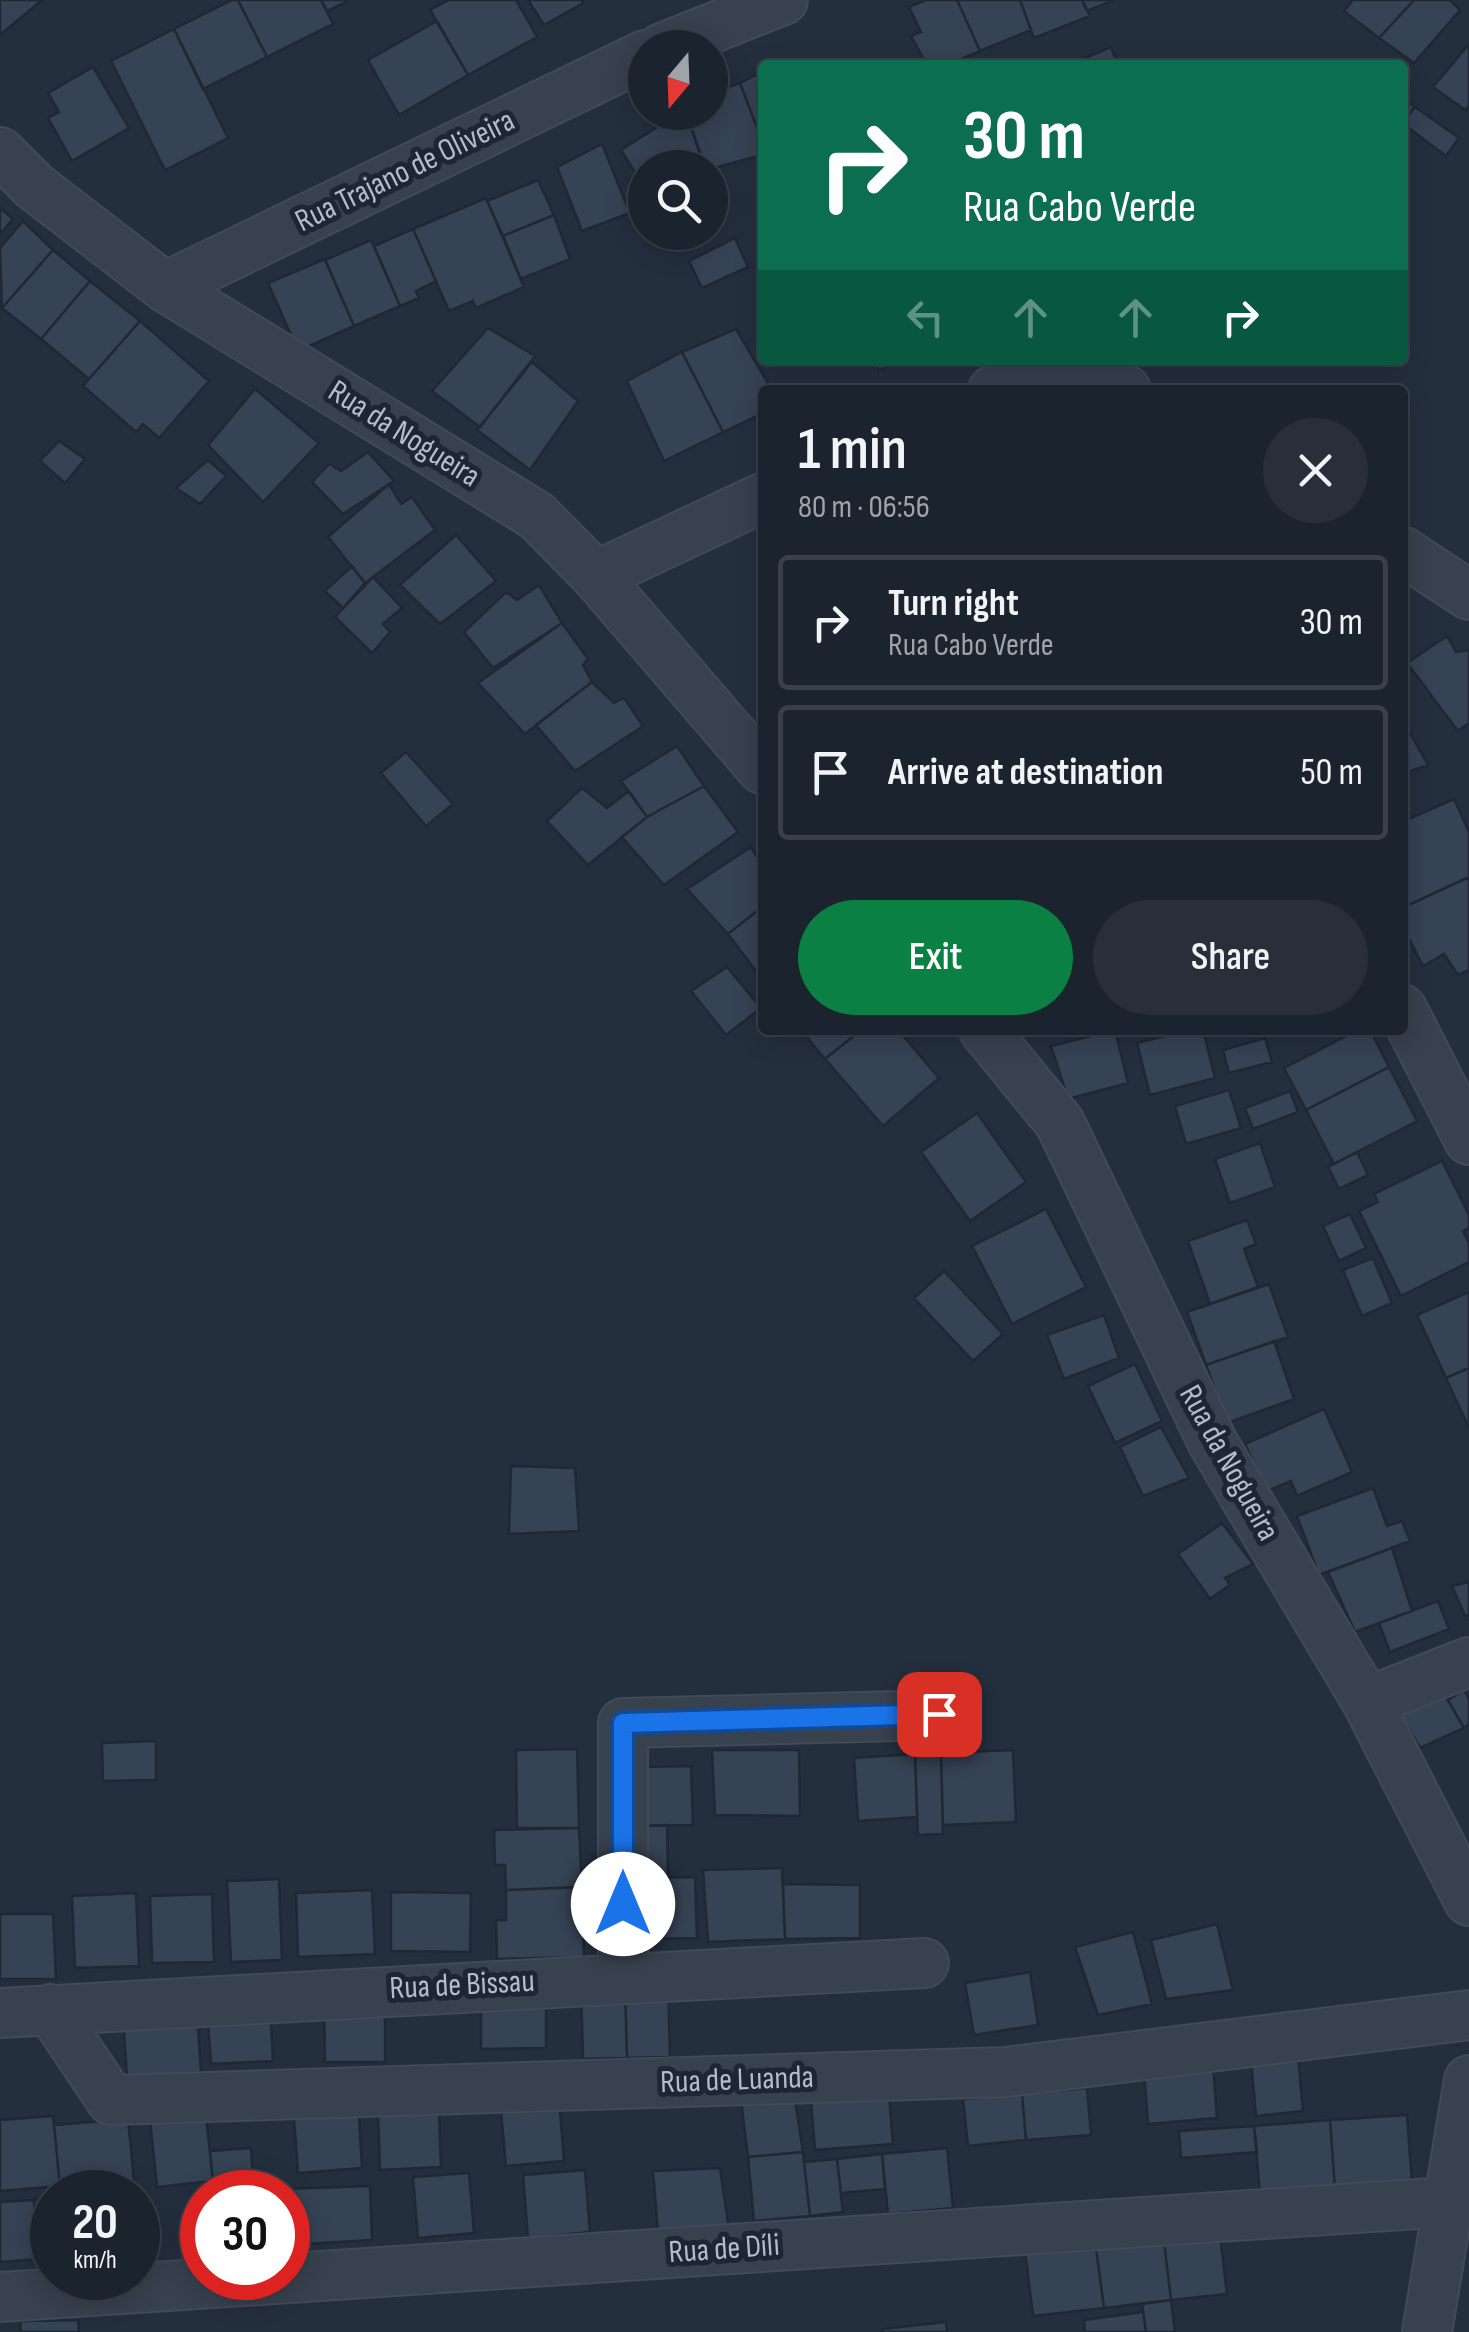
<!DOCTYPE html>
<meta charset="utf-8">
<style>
body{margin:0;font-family:"Sofia Sans Condensed",sans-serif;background:#282f3a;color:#f1f3f6;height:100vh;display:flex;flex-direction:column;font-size:38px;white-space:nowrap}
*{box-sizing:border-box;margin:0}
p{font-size:32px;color:#a0a4aa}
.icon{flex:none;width:55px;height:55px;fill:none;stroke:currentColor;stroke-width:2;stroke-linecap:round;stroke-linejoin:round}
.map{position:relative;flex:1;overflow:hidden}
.sheet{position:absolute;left:758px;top:385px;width:650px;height:650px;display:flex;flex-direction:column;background:#1b232e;border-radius:10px;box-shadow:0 5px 25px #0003,0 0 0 2px #39404a}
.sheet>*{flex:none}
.top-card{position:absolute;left:758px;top:60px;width:650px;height:305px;border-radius:10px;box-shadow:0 5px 25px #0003,0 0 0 2px #39404a;background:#0b6e4f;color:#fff;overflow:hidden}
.needle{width:65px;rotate:199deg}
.fabs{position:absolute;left:628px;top:30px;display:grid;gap:20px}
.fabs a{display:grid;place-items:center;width:100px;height:100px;border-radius:50%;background:#1b232e;box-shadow:0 5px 25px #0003,0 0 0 2px #39404a;font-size:50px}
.speed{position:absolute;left:30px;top:2170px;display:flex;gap:20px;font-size:50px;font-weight:700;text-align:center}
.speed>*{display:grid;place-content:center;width:130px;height:130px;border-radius:50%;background:#1b232e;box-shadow:0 5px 25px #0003,0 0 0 2px #39404a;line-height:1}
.speed small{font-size:25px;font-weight:400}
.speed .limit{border:15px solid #d22;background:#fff;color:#111}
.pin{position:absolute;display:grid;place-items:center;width:85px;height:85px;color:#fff;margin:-42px;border-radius:20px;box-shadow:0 5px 15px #0006}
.me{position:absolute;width:110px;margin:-55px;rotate:0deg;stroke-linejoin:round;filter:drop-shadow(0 0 8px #0008)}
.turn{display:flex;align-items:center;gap:35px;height:210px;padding:0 40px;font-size:45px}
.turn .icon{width:130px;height:130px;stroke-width:2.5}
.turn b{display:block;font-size:70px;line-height:85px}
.lanes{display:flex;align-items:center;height:95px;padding:0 40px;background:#0003;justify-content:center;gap:50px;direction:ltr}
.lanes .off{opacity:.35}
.round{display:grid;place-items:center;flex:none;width:105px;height:105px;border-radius:52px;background:#282f3a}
.summary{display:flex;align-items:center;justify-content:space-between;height:170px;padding:0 40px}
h1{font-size:60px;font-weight:600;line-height:75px}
.cta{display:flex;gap:20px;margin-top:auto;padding:20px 40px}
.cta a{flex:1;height:115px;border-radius:60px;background:#0b8043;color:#fff;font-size:40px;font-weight:600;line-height:115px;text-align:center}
.cta a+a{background:#282f3a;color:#f1f3f6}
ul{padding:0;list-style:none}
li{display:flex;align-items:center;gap:30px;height:135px;margin:0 20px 15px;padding:0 20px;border:5px solid #39404a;border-radius:10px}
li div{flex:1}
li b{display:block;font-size:38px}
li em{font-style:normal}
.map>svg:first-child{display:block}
.building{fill:#364354;stroke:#1f2835;stroke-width:2.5}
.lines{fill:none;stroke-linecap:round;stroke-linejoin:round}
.minor-casing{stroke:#414a57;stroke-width:52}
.minor{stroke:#38414e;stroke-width:48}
.route-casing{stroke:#114b97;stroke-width:25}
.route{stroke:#1a73e8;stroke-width:18}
.labels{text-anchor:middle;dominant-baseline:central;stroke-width:10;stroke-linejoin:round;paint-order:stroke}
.street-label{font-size:32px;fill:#b4bcc9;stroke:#1d2633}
</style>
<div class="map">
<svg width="1469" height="2332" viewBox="0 0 1469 2332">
<rect width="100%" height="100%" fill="#242f3e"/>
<path class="building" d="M0,0H42L0,35Z
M232,0H238L267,57L203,89L174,29Z
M238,0H321L333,24L267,57Z
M321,0H350L327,11Z
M449,0H516L537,37L468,75L430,10Z
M528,0H582L583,3L544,25Z
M926,0H957L980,51L947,65H927L911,36L921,32L909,7Z
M957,0H1020L1031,30L980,51Z
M1020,0H1082L1090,16L1034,38Z
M1082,0H1114L1087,11Z
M1353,0H1414L1379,38L1344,11Z
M1414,0H1450L1460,10L1414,63L1379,38Z
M437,21L468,75L399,115L368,60Z
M174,29L228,138L165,170L111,61Z
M1469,44V106L1465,110L1433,87Z
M1111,47L1118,65H1069Z
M93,67L129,128L72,161L48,118L59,112L48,93Z
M762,72V141L740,83Z
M740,83L762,141V155L710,169L705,168L688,119L710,112V94Z
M1402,97L1415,107L1402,122Z
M1415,107L1459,138L1446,156L1402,123Z
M652,112H686L705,168H645L643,226L629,179L636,174L621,150L659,126Z
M602,144L630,213L582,231L557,167Z
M538,180L554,215L503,236L487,201Z
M486,198L524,287L476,308L473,301L449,311L413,229Z
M0,208L13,219L0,234Z
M554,215L570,259L521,279L503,236Z
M23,221L53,250L2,308L0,248Z
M413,229L436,281L416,291L419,298L400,306L374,246Z
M735,238L748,267L702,288L689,261Z
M371,240L400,306L354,326L325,260Z
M53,250L90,281L41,339L2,308Z
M325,259L354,326L298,351L268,283Z
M90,281L140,321L89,379L41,339Z
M140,321L209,381L159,438L143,424L136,432L83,386Z
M488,328L535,356L480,427L432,391Z
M736,329L772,390H762V414L723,432L682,352Z
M682,352L723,432L664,461L627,381Z
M873,360H897L879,371Z
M532,362L578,401L530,470L477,430Z
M255,389L319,443L263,502L208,445Z
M59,441L85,459L65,483L40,461Z
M368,452L394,481L343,514L312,482L329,464L341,471Z
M208,460L226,476L200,504L176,488Z
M389,484L401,504L412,497L435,530L365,583L328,537Z
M456,535L496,581L440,624L400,585Z
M352,566L365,583L343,608L325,591Z
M373,577L402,608L383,624L390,632L372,653L335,617Z
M539,585L562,623L493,668L464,632L506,592L517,600Z
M562,623L588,659L583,665L592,682L525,734L478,683Z
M1447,636L1456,652L1469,650V723L1458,731L1407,663Z
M592,682L614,703L624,698L643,726L575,771L536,725Z
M1402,719L1428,765L1402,774Z
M677,746L704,786L647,817L621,781Z
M406,752L453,804L426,826L381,773Z
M704,786L738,832L664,885L622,837L647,817Z
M582,788L607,808L629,791L647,817L588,865L547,821Z
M1454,799L1469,832V877L1402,908V822Z
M751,847L762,865V907L728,934L687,889Z
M1469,877V970L1458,975L1444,954L1423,966L1402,925V908Z
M762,907V979L728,934Z
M727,967L761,1008L726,1035L691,991Z
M801,1030H861L825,1059Z
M861,1030H898L939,1078L883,1126L825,1059Z
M1115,1030L1128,1083L1068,1099L1051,1046Z
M1189,1030H1203L1215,1078L1150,1095L1137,1043Z
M1358,1030H1370L1389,1067L1306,1110L1284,1068Z
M1265,1038L1272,1062L1229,1073L1223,1050Z
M1389,1067L1417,1121L1334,1164L1306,1110Z
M1229,1090L1241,1128L1186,1144L1175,1106Z
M1290,1091L1298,1112L1253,1129L1245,1108Z
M977,1113L1026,1182L970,1221L921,1152Z
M1260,1143L1275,1187L1230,1203L1215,1159Z
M1357,1152L1368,1175L1339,1189L1328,1167Z
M1442,1161L1469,1215V1228L1463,1231L1469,1243V1262L1401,1296L1359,1211L1378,1202L1374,1194Z
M1046,1209L1086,1287L1012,1324L972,1246Z
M1350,1214L1366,1248L1339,1261L1323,1226Z
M1247,1220L1256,1244L1244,1249L1258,1287L1210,1304L1188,1241Z
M1373,1258L1392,1303L1362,1316L1343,1270Z
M944,1271L1003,1334L973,1361L914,1298Z
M1269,1284L1288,1337L1206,1365L1187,1312Z
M1469,1292V1368L1446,1378L1417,1315Z
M1104,1315L1119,1358L1064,1379L1047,1335Z
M1274,1341L1294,1399L1227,1423L1206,1365Z
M1135,1364L1162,1421L1115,1443L1088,1386Z
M1469,1368V1428L1446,1378Z
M1324,1409L1352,1472L1297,1496L1291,1481L1267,1491L1245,1444Z
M1161,1427L1189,1478L1143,1496L1120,1447Z
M511,1466L575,1468L579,1531L509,1534Z
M1373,1488L1387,1526L1402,1521L1410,1541L1319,1575L1297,1516Z
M1222,1523L1253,1564L1225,1578L1230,1585L1210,1599L1178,1554Z
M1392,1548L1412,1611L1355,1632L1328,1572Z
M1469,1582V1615L1465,1616L1452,1586Z
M1438,1601L1449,1629L1390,1652L1379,1623Z
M1464,1690L1469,1699V1724L1464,1728L1448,1700Z
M1446,1697L1464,1728L1420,1748L1400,1714Z
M156,1741V1780L103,1781L102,1743Z
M577,1749L579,1828H517L516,1750Z
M712,1750H799L800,1816L715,1815Z
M1013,1750L1016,1822L943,1825L941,1753Z
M941,1753L943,1834L918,1835L915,1754Z
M915,1754L917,1817L858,1821L854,1758Z
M691,1766L693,1825L641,1826L640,1767Z
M667,1825L668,1877L637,1878L636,1826Z
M579,1828L582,1887L506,1890L505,1865H495L494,1830Z
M782,1868L785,1939L708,1942L703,1870Z
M695,1877L697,1938L643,1939L642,1878Z
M279,1879L282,1960L231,1962L227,1881Z
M783,1884L860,1885V1938L785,1939Z
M582,1887L584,1957L497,1959L496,1920H506V1890Z
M372,1890L375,1954L298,1957L296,1893Z
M391,1892L471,1893L470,1952L391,1951Z
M136,1893L139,1966L75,1968L72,1896Z
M212,1894L214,1962L152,1963L150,1896Z
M0,1914H53L56,1979H0Z
M1217,1924L1233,1990L1166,1999L1151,1940Z
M1133,1932L1152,2004L1098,2015L1075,1947Z
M1030,1972L1038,2025L974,2035L965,1983Z
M668,1984L670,2057L627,2058L625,1986Z
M625,1986L627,2058L583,2059L581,1987Z
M546,1996V2048L481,2049V1997Z
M270,2004L273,2061L211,2064L207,2007Z
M324,2004H385V2062H325Z
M197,2012L201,2073L127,2078L123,2016Z
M1298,2056L1303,2111L1256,2116L1251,2060Z
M1213,2065L1217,2118L1148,2124L1144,2070Z
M888,2083L893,2144L815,2150L810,2089Z
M793,2086L803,2152L748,2157L740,2093Z
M1087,2088L1091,2135L1026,2140L1022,2094Z
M1022,2094L1026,2140L968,2146L963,2099Z
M559,2097L564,2161L506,2166L500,2102Z
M439,2112L441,2167L380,2170L378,2114Z
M359,2114L362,2168L298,2173L294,2119Z
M206,2115L213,2181L157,2187L150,2120Z
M1407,2115L1412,2183L1335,2189L1330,2120Z
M53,2116L60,2186L0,2191V2120Z
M128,2119L134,2181L60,2186L54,2125Z
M1330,2120L1335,2189L1260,2194L1254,2126Z
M1254,2126L1257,2152L1181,2158L1179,2131Z
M251,2148L253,2180L213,2181L210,2151Z
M947,2148L953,2208L888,2214L882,2154Z
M803,2152L810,2216L754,2221L748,2157Z
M882,2154L885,2189L841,2193L837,2159Z
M837,2159L843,2212L810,2216L804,2162Z
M720,2168L729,2229L658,2232L653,2171Z
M585,2170L590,2232L528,2238L523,2175Z
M469,2173L474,2233L418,2238L413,2177Z
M370,2186L372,2240L288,2245V2192L284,2189Z
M52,2199V2258L38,2259L34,2200Z
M34,2200L38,2259L0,2262V2202Z
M1219,2227L1227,2294L1171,2300L1163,2233Z
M1163,2233L1171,2300L1104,2308L1095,2241Z
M1095,2241L1104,2308L1033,2316L1025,2250Z
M1171,2300L1175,2332H1146L1142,2304Z
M1143,2312L1146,2332H1085L1084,2320Z
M78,2320L79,2332H21L20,2321Z
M946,2322L947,2332H882V2329Z"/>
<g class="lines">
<g class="minor-casing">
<path id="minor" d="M662,48L783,0
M0,152L34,186L165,287L537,516L596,576L762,769
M165,287L645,55
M1075,360L1126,390
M993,390L1057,360
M1402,551L1469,595
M596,576L762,498
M1402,1009L1469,1140
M984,1030L1060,1123L1213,1443L1367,1702L1469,1901
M1367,1702L1469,1662
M623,1976V1723L939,1715
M50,2009L111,2100L1006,2072L1469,2015
M0,2013L924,1963
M0,2297L1448,2202
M1427,2332L1469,2080"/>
</g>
<use href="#minor" class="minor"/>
</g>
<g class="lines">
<g class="route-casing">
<path id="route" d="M623,1904V1723L939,1714"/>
</g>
<use href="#route" class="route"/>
</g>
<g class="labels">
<g class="street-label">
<text transform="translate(405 171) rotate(-26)">Rua Trajano de Oliveira</text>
<text transform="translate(404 434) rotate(32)">Rua da Nogueira</text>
<text transform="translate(1229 1463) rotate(61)">Rua da Nogueira</text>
<text transform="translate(462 1985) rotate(-3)">Rua de Bissau</text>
<text transform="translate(737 2080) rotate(-2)">Rua de Luanda</text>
<text transform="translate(724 2249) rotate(-4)">Rua de Díli</text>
</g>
</g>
</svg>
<div class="fabs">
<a><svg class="needle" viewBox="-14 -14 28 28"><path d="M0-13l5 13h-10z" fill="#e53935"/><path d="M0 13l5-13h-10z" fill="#a0a4aa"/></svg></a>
<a><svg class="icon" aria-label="search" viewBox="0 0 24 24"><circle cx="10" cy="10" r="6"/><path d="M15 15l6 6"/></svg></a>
</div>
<div class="speed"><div>20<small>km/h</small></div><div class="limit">30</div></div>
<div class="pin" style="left:939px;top:1714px;background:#d93025"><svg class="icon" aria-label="arrive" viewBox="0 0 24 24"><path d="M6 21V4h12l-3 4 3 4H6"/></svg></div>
<svg class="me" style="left:623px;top:1904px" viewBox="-20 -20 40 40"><circle r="19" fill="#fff"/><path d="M0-13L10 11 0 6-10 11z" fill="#1a73e8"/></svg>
<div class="top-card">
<div class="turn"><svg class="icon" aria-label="right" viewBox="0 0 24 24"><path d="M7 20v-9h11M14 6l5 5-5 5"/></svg><div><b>30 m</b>Rua Cabo Verde</div></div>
<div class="lanes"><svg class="icon off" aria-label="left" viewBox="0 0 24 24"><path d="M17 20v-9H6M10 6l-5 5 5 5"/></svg><svg class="icon off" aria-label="ahead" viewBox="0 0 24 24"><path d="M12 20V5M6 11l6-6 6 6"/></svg><svg class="icon off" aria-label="ahead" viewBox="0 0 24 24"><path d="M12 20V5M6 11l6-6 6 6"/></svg><svg class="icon" aria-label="right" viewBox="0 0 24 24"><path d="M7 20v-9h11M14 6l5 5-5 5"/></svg></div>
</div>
<section class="sheet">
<div class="summary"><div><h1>1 min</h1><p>80 m · 06:56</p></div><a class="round"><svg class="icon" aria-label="close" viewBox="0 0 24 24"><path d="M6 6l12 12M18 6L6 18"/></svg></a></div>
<ul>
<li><svg class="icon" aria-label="right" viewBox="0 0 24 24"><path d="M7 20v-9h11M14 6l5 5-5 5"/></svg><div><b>Turn right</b><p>Rua Cabo Verde</p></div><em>30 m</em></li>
<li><svg class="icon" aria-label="arrive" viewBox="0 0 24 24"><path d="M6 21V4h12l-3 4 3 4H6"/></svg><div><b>Arrive at destination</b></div><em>50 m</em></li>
</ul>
<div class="cta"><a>Exit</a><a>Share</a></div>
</section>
</div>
